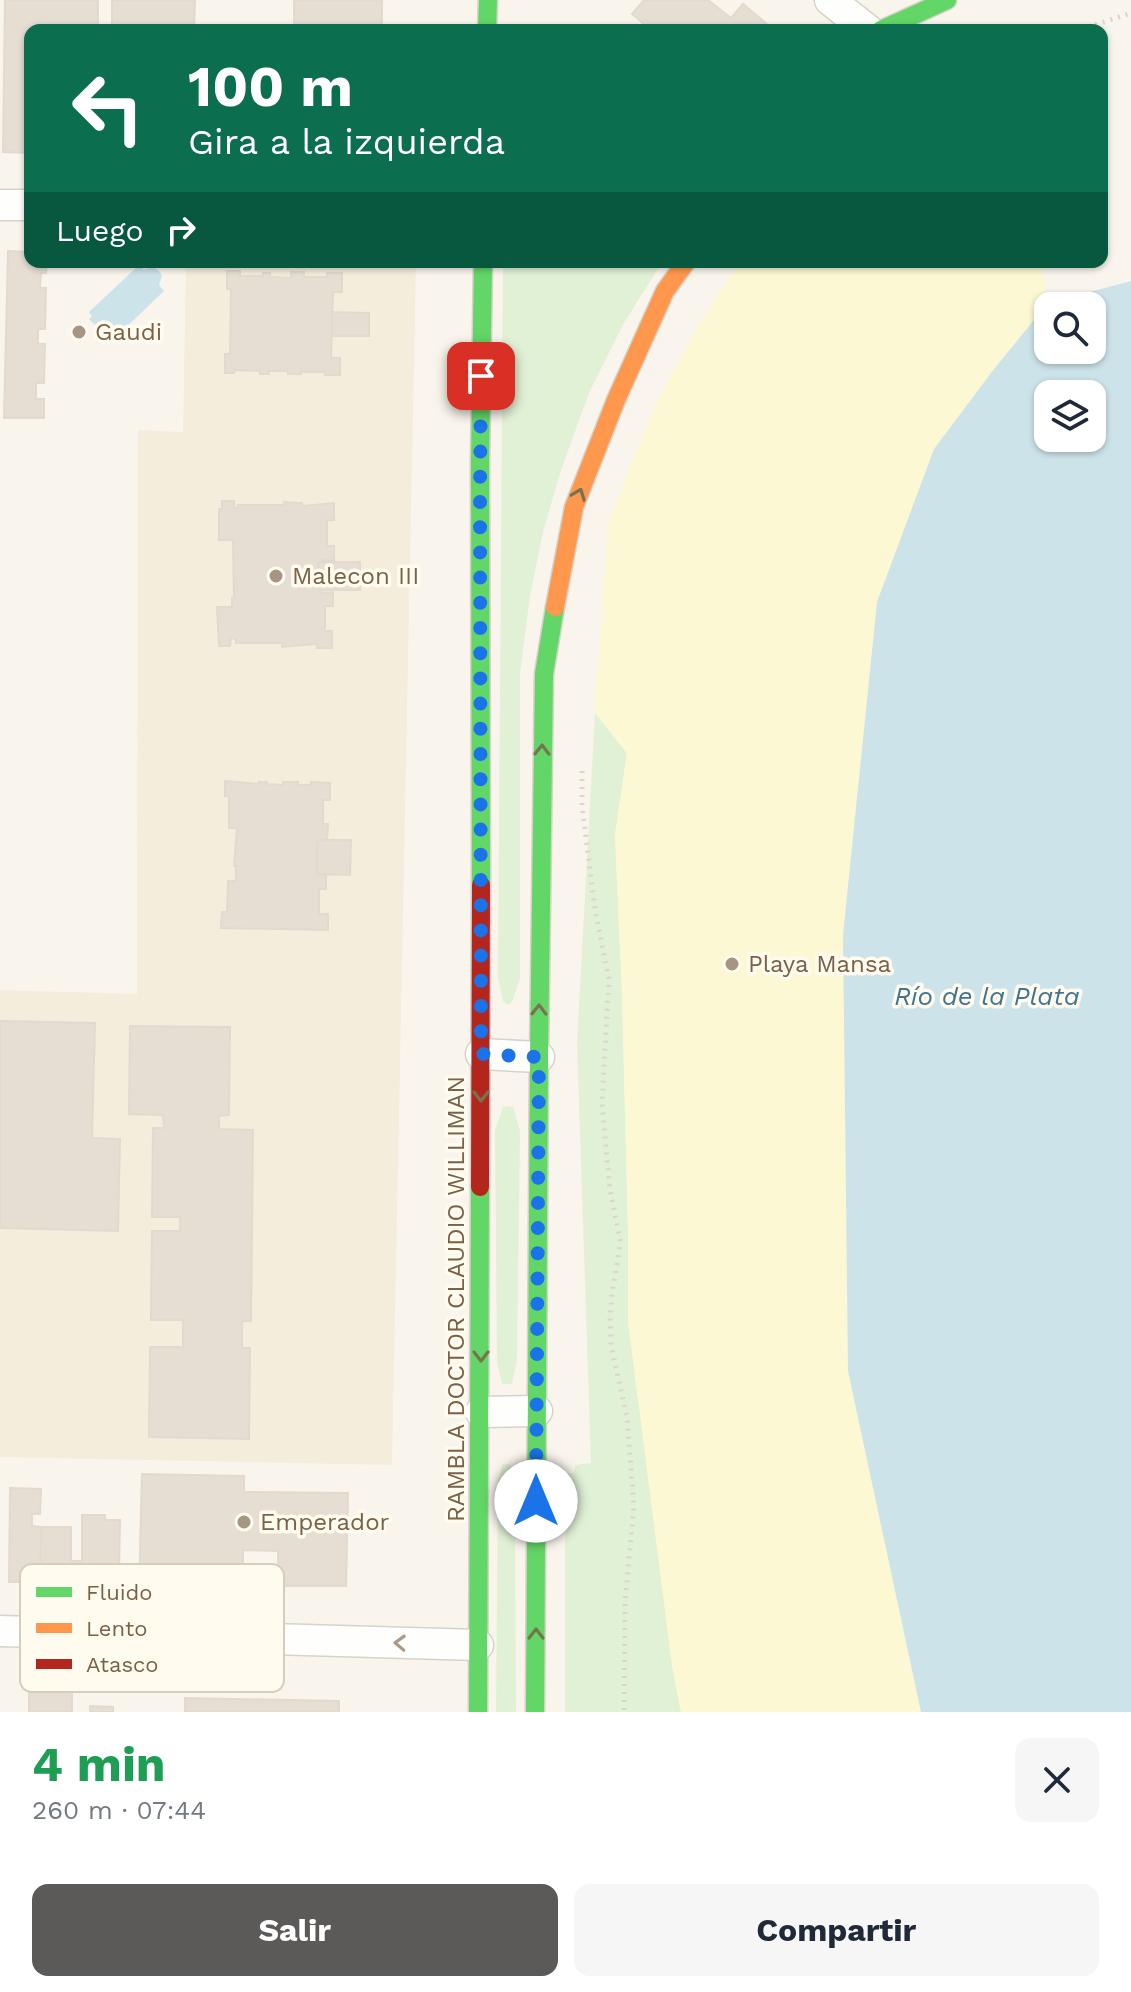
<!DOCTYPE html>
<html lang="es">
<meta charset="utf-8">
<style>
body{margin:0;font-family:"Work Sans",sans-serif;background:#f6f6f7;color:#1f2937;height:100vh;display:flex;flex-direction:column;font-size:30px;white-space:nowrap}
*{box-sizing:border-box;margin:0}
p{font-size:26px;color:#747a83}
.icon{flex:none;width:44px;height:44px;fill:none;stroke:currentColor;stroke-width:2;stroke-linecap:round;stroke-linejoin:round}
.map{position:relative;height:1712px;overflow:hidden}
.panel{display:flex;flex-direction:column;background:#fff;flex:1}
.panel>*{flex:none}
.hud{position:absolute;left:24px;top:24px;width:1084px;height:244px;border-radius:16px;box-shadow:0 2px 6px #0004;background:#0b6e4f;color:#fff;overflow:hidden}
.buttons{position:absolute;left:1034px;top:292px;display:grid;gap:16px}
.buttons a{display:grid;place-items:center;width:72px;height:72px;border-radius:16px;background:#fff;box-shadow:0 2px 6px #0004;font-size:40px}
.pin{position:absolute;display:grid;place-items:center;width:68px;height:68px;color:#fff;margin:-34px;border-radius:16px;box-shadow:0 4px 12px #0006}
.me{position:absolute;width:88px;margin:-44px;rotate:0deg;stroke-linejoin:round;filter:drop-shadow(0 0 6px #0008)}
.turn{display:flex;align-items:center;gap:28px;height:168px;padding:0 32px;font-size:36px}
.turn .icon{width:104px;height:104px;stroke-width:2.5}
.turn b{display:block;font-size:56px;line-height:68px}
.then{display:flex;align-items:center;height:76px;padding:0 32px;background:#0003;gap:16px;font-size:30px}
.round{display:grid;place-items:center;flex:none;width:84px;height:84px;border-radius:16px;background:#f6f6f7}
.headline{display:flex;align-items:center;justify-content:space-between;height:136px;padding:0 32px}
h1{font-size:48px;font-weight:700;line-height:60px;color:#1e9e55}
.action{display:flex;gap:16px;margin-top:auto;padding:16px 32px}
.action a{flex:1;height:92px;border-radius:16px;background:#5c5a59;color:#fff;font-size:32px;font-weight:700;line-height:92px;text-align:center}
.action a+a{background:#f6f6f7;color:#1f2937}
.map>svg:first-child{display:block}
.residential{fill:#f4eddc}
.green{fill:#e1f1d6}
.sand{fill:#fcf8d4}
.water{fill:#cde3ea;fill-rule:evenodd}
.building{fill:#e6ded3;stroke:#e2dace;stroke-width:2}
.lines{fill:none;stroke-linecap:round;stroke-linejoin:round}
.street-casing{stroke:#d8d2ca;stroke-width:33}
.fast-casing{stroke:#d7d1c7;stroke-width:21}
.slow-casing{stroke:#d7d1c7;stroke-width:21}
.jam-casing{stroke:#d7d1c7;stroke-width:21}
.path{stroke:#dcd5ce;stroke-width:5;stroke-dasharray:2 6;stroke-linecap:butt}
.street{stroke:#fefefc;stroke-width:30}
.fast{stroke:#63d668;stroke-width:18}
.slow{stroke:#ff974d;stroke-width:18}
.jam{stroke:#b3261e;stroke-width:18}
.oneway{stroke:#77734e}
.oneway2{stroke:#a89988}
.route{stroke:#1a73e8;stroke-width:14;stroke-dasharray:0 25.2}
.poi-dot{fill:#a69582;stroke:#fffbef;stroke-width:3}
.labels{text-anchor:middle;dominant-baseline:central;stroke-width:7;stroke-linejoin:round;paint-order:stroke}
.poi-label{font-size:24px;fill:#7a6249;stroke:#fffbef;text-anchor:start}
.street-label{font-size:24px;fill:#7a6249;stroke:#fffbef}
.water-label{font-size:26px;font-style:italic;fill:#41758f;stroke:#fffbef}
.key{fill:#fffbef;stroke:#d7cdbd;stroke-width:2}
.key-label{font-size:22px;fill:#7a6249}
</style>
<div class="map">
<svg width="1131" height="1712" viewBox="0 0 1131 1712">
<rect width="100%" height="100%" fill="#f9f5ec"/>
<path class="residential" d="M186,262H416L392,1465L0,1457V990L137,994L138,430L183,432Z"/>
<path class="green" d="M503,262H662L624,323L589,393L561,470L543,532L530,596L520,673V978L513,1000L510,1004H506L503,1001L498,978Z
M595,713L627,753L615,835L622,993L628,1229V1322L642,1419L672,1665L681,1712H565V1480L567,1473H574L575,1465L591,1463L577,1043Z
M508,1106L513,1107L520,1131L517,1360L512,1384H502L497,1362L495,1130L503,1107Z
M503,1464H510L515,1481L516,1712H496L498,1480Z"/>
<path class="sand" d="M739,262H1041L1048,303L994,369L934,449L877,602L843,935L848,1371L921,1712H681L672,1665L628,1322V1229L622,993L615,835L627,753L595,713L608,522L656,403L693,334Z"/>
<path class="water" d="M139,265L144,270C152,266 158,267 162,276L159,285L164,291L114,339L111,335L107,338L89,319L92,316L89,312Z
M1131,281V1712H921L848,1371L843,935L877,602L934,449L994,369L1048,303ZM1092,306V350H1048V306ZM1092,394V438H1048V394Z"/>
<path class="building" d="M5,0H98V30H30V153L3,152Z
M112,0H195L194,30H112Z
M294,0H382V30H294Z
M644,0H708L731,18L743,4L774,30H651L632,14Z
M8,251L30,252V262H47L46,273H41L40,288H46L45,329H38V344H45L44,383H36V399H44V418H4Z
M227,271H240V276H263V273H270V277L291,278V272H304V277H327V273H342V292H333L331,358H340V375H325V372H301V374H288V371H268L269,374H260V371L235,370L234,373H225V354H230L231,289H227Z
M332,312L369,313V336H332Z
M222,501H234V508H238V505H285L284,502L302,503L303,506L334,503V520H327V546H334V560H322V562H318V590L322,591V593L333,592V606H325V631H332V648H317V644L282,647V643H236V639L231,638L230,646H219L217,607H232V598H234L233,540H219V509H222Z
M318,562H360V590H318Z
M225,781L259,784V782H267V784L283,785V782H298V785H311V782L330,783V800H323V824H328L327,840H317V874L326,875V889H319V914H328V930L221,928L222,912H227L228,881H236V866H234L237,828H229V796H225Z
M317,840H351L350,875L317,874Z
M0,1021L95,1023L92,1138L120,1139L118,1231L0,1228Z
M130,1026L230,1027L229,1115L219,1116V1129L253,1130L251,1321H242V1348H250L249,1439L149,1437L150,1347H183V1320H151L152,1231H180V1217H152L153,1128H164L163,1115L129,1114Z
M142,1474L244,1476V1492L348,1493L346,1586H278V1551L243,1550V1592L139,1591Z
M10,1488L41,1489L40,1514H32V1526L41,1527L40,1582H9Z
M82,1515H105V1520H120L119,1573L123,1572V1587L82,1586Z
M41,1527H71V1561H82V1582H40Z
M29,1677H72V1712H29Z
M185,1698L339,1701V1712H185Z
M90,1706L113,1707V1712H90Z"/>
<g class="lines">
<g class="street-casing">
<path id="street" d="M830,0L868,30
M0,205H30
M481,1054L539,1057
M481,1412L537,1411
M0,1631L478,1645"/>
</g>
<g class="fast-casing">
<path id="fast" d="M487,30L488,0
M881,30L947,0
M481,885L480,462L483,262
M478,1712L480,1187
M535,1712L539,1057L544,674L555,607"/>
</g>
<g class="slow-casing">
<path id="slow" d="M555,607L574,507L616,400L665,291L686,262"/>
</g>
<g class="jam-casing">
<path id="jam" d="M480,1187L481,885"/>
</g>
<path class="path" d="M1080,30L1131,13
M582,771V806L595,909L609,979L602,1103L610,1190L620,1240L619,1252L612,1293L610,1318L611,1345L627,1418L634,1506L625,1602L624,1712"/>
<use href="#street" class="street"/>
<use href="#fast" class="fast"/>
<use href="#slow" class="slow"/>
<use href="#jam" class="jam"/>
</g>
<defs><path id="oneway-chevron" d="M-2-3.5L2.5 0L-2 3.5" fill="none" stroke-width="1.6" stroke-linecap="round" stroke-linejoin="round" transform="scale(2)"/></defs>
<g class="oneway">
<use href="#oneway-chevron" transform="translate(579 494) rotate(-69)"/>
<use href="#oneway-chevron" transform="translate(542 750) rotate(-89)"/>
<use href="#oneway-chevron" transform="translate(539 1010) rotate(-89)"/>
<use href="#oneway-chevron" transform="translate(481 1096) rotate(90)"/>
<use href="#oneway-chevron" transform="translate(481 1356) rotate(90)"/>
<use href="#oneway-chevron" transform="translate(536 1634) rotate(-90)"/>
</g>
<use class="oneway2" href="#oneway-chevron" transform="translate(400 1643) rotate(-178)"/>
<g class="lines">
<path class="route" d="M481,376L480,492L481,1054L539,1057L536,1501"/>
</g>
<g class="poi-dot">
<circle cx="79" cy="332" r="8"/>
<circle cx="276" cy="576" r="8"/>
<circle cx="732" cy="964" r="8"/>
<circle cx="244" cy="1522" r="8"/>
</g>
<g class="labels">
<g class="poi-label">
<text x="95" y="332">Gaudi</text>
<text x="292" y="576">Malecon III</text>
<text x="748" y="964">Playa Mansa</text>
<text x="260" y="1522">Emperador</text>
</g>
<g class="street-label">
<text transform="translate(456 1299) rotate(-90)">RAMBLA DOCTOR CLAUDIO WILLIMAN</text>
</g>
<g class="water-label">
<text x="987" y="996">Río de la Plata</text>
</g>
</g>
<rect x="20" y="1564" width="264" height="128" rx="12" class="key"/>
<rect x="36" y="1587" width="36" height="10" fill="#63d668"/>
<rect x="36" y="1623" width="36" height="10" fill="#ff974d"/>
<rect x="36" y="1659" width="36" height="10" fill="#b3261e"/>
<g class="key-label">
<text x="86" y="1600">Fluido</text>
<text x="86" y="1636">Lento</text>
<text x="86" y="1672">Atasco</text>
</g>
</svg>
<div class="buttons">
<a><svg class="icon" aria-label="search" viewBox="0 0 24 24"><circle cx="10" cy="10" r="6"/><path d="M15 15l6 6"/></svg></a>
<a><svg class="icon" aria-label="layers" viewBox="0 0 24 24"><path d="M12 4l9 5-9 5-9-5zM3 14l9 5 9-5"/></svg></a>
</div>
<div class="pin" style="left:481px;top:376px;background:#d93025"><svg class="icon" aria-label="arrive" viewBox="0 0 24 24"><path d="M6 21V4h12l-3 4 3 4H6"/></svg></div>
<svg class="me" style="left:536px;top:1501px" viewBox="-20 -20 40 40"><circle r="19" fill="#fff"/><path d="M0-13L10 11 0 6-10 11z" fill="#1a73e8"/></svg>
<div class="hud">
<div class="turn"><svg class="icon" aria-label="left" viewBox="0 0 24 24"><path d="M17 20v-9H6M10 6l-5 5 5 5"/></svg><div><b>100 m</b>Gira a la izquierda</div></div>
<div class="then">Luego<svg class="icon" aria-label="right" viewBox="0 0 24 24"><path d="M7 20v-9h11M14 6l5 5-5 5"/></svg></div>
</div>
</div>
<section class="panel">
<div class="headline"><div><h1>4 min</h1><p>260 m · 07:44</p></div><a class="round"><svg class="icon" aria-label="close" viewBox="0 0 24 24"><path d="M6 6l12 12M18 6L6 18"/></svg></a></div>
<div class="action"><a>Salir</a><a>Compartir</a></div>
</section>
